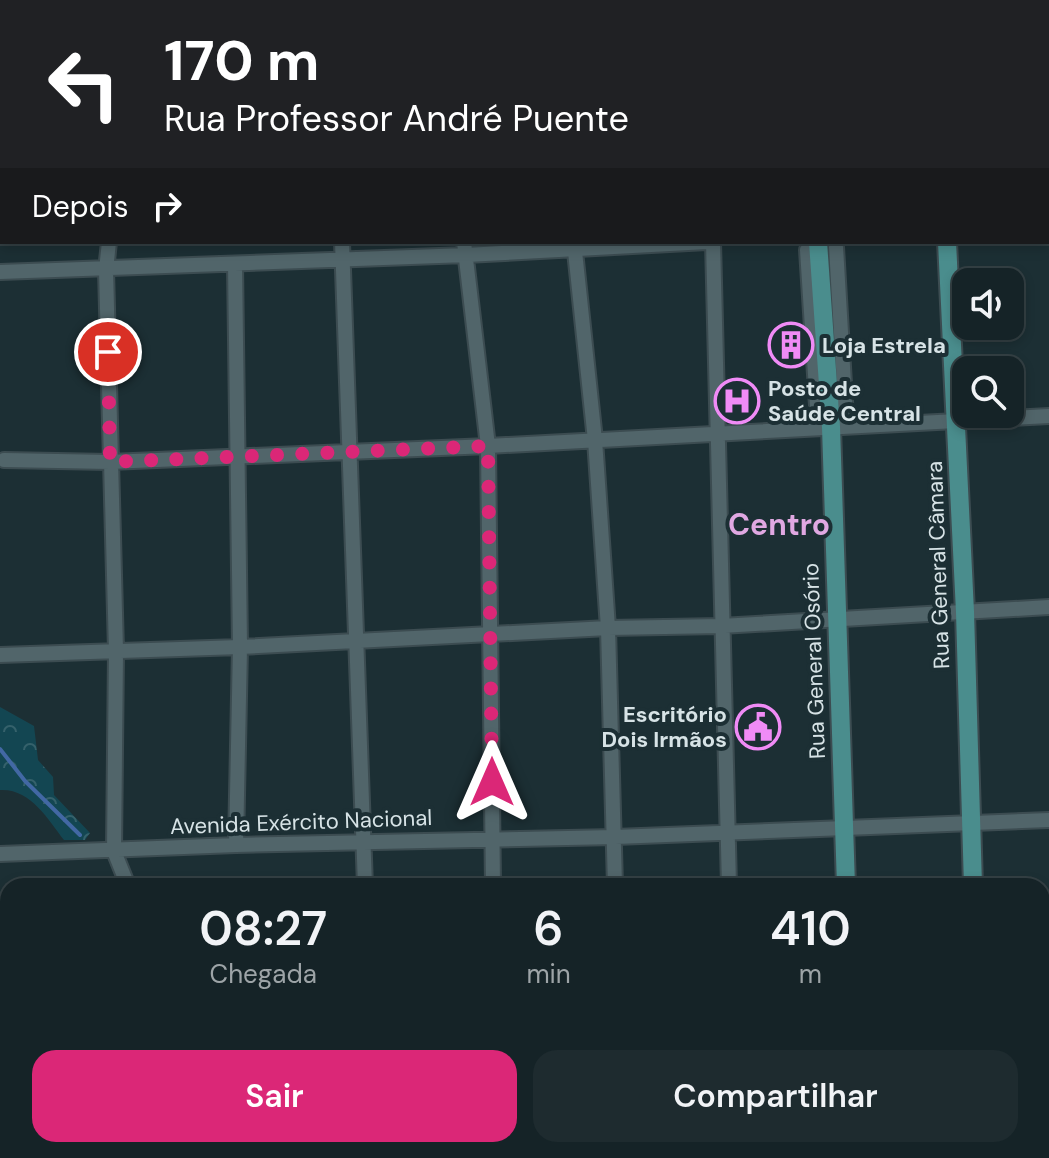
<!DOCTYPE html>
<html lang="pt">
<meta charset="utf-8">
<style>
body{margin:0;font-family:"DM Sans",sans-serif;background:#1e2b2f;color:#f1f3f6;height:100vh;display:flex;flex-direction:column;font-size:30px;white-space:nowrap}
*{box-sizing:border-box;margin:0}
p{font-size:26px;color:#9da4a7}
.icon{flex:none;width:44px;height:44px;fill:none;stroke:currentColor;stroke-width:2;stroke-linecap:round;stroke-linejoin:round}
.map{position:relative;flex:1;overflow:hidden}
.panel{position:absolute;left:0px;top:878px;width:1050px;height:280px;display:flex;flex-direction:column;background:#152327;border-radius:24px 24px 0 0;box-shadow:0 4px 12px #0003,0 0 0 2px #344044}
.panel>*{flex:none}
.hud{position:absolute;left:0px;top:0px;width:1050px;height:244px;box-shadow:0 4px 12px #0003,0 0 0 2px #344044;background:#202124;color:#fff;overflow:hidden}
.controls{position:absolute;left:952px;top:268px;display:grid;gap:16px}
.controls a{display:grid;place-items:center;width:72px;height:72px;border-radius:16px;background:#152327;box-shadow:0 4px 12px #0003,0 0 0 2px #344044;font-size:40px}
.pin{position:absolute;display:grid;place-items:center;width:68px;height:68px;color:#fff;margin:-34px;border:4px solid #fff;border-radius:50%;box-shadow:0 2px 8px #0007}
.me{position:absolute;width:88px;margin:-44px;rotate:0deg;stroke-linejoin:round;filter:drop-shadow(0 0 6px #0008)}
.turn{display:flex;align-items:center;gap:28px;height:168px;padding:0 32px;font-size:36px}
.turn .icon{width:104px;height:104px;stroke-width:2.5}
.turn b{display:block;font-size:56px;line-height:68px}
.then{display:flex;align-items:center;height:76px;padding:0 32px;background:#0003;gap:16px;font-size:30px}
.eta{display:flex;justify-content:space-evenly;align-items:center;height:136px;text-align:center}
.eta b{font-size:48px;font-weight:600;line-height:56px}
.button{display:flex;gap:16px;margin-top:auto;padding:16px 32px}
.button a{flex:1;height:92px;border-radius:24px;background:#db2777;color:#fff;font-size:32px;font-weight:600;line-height:92px;text-align:center}
.button a+a{background:#1e2b2f;color:#f1f3f6}
.map>svg:first-child{display:block}
.built{fill:#1d3940}
.forest{fill:url(#forest-crowns)}
.lines{fill:none;stroke-linecap:round;stroke-linejoin:round}
.stream{stroke:#4268a4;stroke-width:4}
.minor-casing{stroke:#3c4c51;stroke-width:18}
.major-casing{stroke:#3c4c51;stroke-width:22}
.minor{stroke:#51656a;stroke-width:14}
.major{stroke:#4a8d8d;stroke-width:18}
.route{stroke:#db2777;stroke-width:14;stroke-dasharray:0 25.2}
.labels{text-anchor:middle;dominant-baseline:central;stroke-width:8;stroke-linejoin:round;paint-order:stroke}
.poi-label{font-size:22px;font-weight:bold;fill:#d7e3e6;stroke:#1c2f34;text-anchor:start}
.street-label{font-size:22px;fill:#d7e3e6;stroke:#1c2f34}
.district-label{font-size:30px;font-weight:bold;fill:#e0a8e2;stroke:#1c2f34}
</style>
<div class="map">
<svg width="1049" height="1158" viewBox="0 0 1049 1158">
<defs>
<pattern id="forest-crowns" width="20" height="18" patternUnits="userSpaceOnUse" patternTransform="scale(2)"><rect width="20" height="18" fill="#134652"/><path d="M2 6a3 3 0 1 1 6 0M12 15a3 3 0 1 1 6 0" fill="none" stroke="#35616b"/></pattern>
</defs>
<rect width="100%" height="100%" fill="#1c2f34"/>
<path class="built" d="M63,1150H216L219,1158H65Z"/>
<path class="forest" d="M0,0H178L2,2V173Z
M0,707L34,726L38,760L53,777L54,795L90,833L85,840H64C48,819 30,788 0,790Z"/>
<g class="lines">
<path class="stream" d="M13,2L14,0
M0,125L2,108
M0,749L25,781L80,835"/>
<g class="minor-casing">
<path id="minor" d="M430,0L431,2
M557,0V2
M663,2H681
M731,2L750,0
M1048,224L1049,223
M109,242L106,270L116,651L114,851L128,886
M342,242L365,886
M464,242L488,446L493,886
M574,242L595,440L608,628L615,886
M713,242L729,886
M836,247L846,418
M807,250L818,421
M235,264L240,647L236,845
M0,272L466,255L707,242
M4,460L110,462L488,446L1049,416
M0,655L240,647L608,628L721,626L1049,607
M0,854L236,845L615,837L1049,820
M1042,1019H1049
M0,1082L8,1105
M0,1136L8,1132
M24,1150L27,1158
M232,1150L236,1158
M336,1150L341,1158
M500,1150V1158
M620,1150V1158
M739,1150L740,1158
M308,1158L325,1150"/>
</g>
<g class="major-casing">
<path id="major" d="M807,0V2
M938,0V2
M818,242L831,427L846,886
M947,242L965,612L973,886
M857,1150V1158
M979,1150V1158"/>
</g>
<use href="#minor" class="minor"/>
<use href="#major" class="major"/>
</g>
<g class="lines">
<path class="route" d="M108,352L110,462L488,446L492,782"/>
</g>
<defs>
<g id="building-ring" transform="scale(2.3)"><circle r="9.5" fill="#1c2f34" stroke="#f08bf6" stroke-width="1.5"/><path d="M-4-6H4V6H1V3H-1V6H-4ZM-2.5-4.3h1.7v1.8h-1.7ZM.8-4.3h1.7v1.8H.8ZM-2.5-1h1.7V.8h-1.7ZM.8-1h1.7V.8H.8Z" fill="#f08bf6"/></g>
<g id="hospital-ring" transform="scale(2.3)"><circle r="9.5" fill="#1c2f34" stroke="#f08bf6" stroke-width="1.5"/><path d="M-5-5h3v3.5h4V-5h3V5h-3V1.5h-4V5h-3Z" fill="#f08bf6"/></g>
<g id="civic-ring" transform="scale(2.3)"><circle r="9.5" fill="#1c2f34" stroke="#f08bf6" stroke-width="1.5"/><path d="M-.6-6.5H3V-4.5H.6V-3L4-1V1h2V6H-6V1h2V-1L-.6-3ZM-1.2 2.5V6h2.4V2.5Z" fill="#f08bf6"/></g>
</defs>
<g fill-rule="evenodd">
<use href="#building-ring" x="791" y="345"/>
<use href="#hospital-ring" x="737" y="401"/>
<use href="#civic-ring" x="758" y="727"/>
</g>
<g class="labels">
<g class="poi-label">
<text x="822" y="345">Loja Estrela</text>
<text x="768" y="388">Posto de<tspan x="768" dy="25">Saúde Central</tspan></text>
<text x="727" y="714" text-anchor="end">Escritório<tspan x="727" dy="25">Dois Irmãos</tspan></text>
</g>
<g class="street-label">
<text transform="translate(938 565) rotate(-92)">Rua General Câmara</text>
<text transform="translate(814 661) rotate(-92)">Rua General Osório</text>
<text transform="translate(301 822) rotate(-2)">Avenida Exército Nacional</text>
</g>
<g class="district-label">
<text x="779" y="524">Centro</text>
</g>
</g>
</svg>
<div class="controls">
<a><svg class="icon" aria-label="sound" viewBox="0 0 24 24"><path d="M4 9h4l5-4v14l-5-4H4zM17 9q2 3 0 6"/></svg></a>
<a><svg class="icon" aria-label="search" viewBox="0 0 24 24"><circle cx="10" cy="10" r="6"/><path d="M15 15l6 6"/></svg></a>
</div>
<div class="pin" style="left:108px;top:352px;background:#d93025"><svg class="icon" aria-label="arrive" viewBox="0 0 24 24"><path d="M6 21V4h12l-3 4 3 4H6"/></svg></div>
<svg class="me" style="left:492px;top:782px" viewBox="-20 -20 40 40"><path d="M0-17L14 15 0 8-14 15z" fill="#db2777" stroke="#fff" stroke-width="4"/></svg>
<div class="hud">
<div class="turn"><svg class="icon" aria-label="left" viewBox="0 0 24 24"><path d="M17 20v-9H6M10 6l-5 5 5 5"/></svg><div><b>170 m</b>Rua Professor André Puente</div></div>
<div class="then">Depois<svg class="icon" aria-label="right" viewBox="0 0 24 24"><path d="M7 20v-9h11M14 6l5 5-5 5"/></svg></div>
</div>
<section class="panel">
<div class="eta">
<div><b>08:27</b><p>Chegada</p></div>
<div><b>6</b><p>min</p></div>
<div><b>410</b><p>m</p></div>
</div>
<div class="button"><a>Sair</a><a>Compartilhar</a></div>
</section>
</div>
